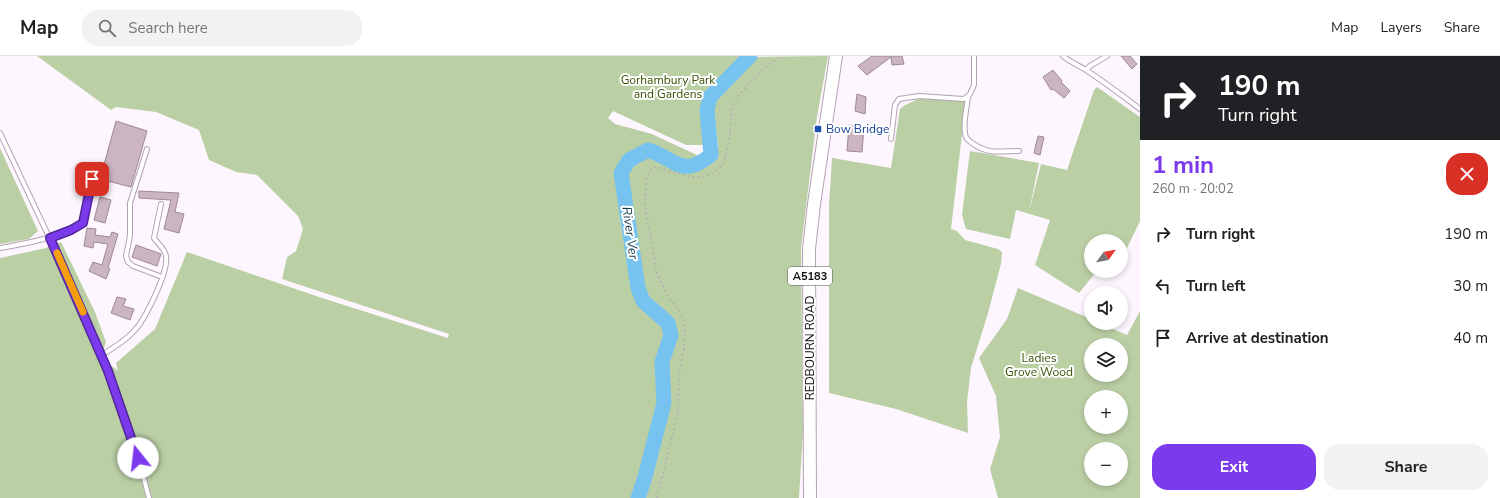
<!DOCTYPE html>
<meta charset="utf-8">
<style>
body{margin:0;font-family:"Nunito Sans",sans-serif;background:#f2f2f2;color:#202124;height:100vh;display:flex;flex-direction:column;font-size:15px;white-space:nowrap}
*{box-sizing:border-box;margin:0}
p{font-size:13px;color:#757577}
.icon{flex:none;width:22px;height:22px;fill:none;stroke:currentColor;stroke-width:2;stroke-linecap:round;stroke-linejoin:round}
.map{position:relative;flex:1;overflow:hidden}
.side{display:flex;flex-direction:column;background:#fff;width:360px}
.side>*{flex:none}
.banner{background:#202124;color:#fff;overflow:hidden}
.needle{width:26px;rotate:57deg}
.fabs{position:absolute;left:1084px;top:178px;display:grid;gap:8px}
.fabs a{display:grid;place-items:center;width:44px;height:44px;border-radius:50%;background:#fff;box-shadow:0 2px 6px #0003;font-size:20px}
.pin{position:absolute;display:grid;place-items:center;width:34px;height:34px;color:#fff;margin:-17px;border-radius:8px;box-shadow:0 2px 6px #0006}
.me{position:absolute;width:44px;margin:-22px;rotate:344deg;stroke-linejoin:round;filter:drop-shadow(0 0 3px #0008)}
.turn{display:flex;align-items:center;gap:14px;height:84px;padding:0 12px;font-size:18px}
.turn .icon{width:52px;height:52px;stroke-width:2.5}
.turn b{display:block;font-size:28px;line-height:34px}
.round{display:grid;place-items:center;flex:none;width:42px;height:42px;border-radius:16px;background:#f2f2f2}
.overview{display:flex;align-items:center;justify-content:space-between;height:68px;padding:0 12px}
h1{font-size:24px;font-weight:700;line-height:30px;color:#7c3aed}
.action{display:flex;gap:8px;margin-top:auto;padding:8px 12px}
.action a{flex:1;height:46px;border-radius:16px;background:#7c3aed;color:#fff;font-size:16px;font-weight:700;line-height:46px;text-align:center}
.action a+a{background:#f2f2f2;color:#202124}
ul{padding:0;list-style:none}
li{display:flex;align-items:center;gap:12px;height:52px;padding:0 12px}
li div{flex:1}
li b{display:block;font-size:15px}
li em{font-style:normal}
header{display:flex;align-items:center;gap:24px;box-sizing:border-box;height:56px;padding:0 20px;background:#fff;border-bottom:1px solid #e0e0e0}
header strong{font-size:19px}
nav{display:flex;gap:22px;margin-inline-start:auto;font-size:14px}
.search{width:280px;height:36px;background:#f2f2f2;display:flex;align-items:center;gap:10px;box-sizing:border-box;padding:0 14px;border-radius:16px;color:#757577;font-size:15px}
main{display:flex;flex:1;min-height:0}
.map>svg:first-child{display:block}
.green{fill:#bbcfa5;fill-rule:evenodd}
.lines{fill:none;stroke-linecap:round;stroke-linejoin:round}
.river{stroke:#77c3f0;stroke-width:15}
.building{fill:#ccb5c2;stroke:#9f8895}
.lane-casing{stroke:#b3a2b4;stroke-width:6}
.primary-casing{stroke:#b3a2b4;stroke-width:14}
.path{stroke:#b3acb4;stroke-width:1.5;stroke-dasharray:2 3;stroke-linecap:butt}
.lane{stroke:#fff;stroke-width:4}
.primary{stroke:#fff;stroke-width:12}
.route-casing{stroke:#51269a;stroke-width:10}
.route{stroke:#7c3aed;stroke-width:7}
.slow{stroke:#f59e0b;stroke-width:7}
.transit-dot{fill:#1a4fb4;stroke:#fff;stroke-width:1.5}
.labels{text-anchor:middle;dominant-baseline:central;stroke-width:4;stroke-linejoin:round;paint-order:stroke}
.shield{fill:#fff;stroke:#585459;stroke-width:1}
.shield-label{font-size:11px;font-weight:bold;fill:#110b12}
.park-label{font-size:12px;fill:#365102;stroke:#fff}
.transit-label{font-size:12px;fill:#164399;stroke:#fff;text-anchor:start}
.street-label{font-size:12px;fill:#110b12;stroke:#fff}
.water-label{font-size:13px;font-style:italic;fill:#193b4e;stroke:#fff}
</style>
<header>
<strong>Map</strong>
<div class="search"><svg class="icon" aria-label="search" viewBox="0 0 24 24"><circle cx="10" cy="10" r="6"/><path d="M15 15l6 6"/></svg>Search here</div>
<nav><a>Map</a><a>Layers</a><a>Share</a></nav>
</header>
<main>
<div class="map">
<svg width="1140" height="442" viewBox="0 0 1140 442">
<rect width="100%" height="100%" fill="#fdf6fe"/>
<path class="green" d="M37,0H740L708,36L702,58L704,89H686L613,55L608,62L615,68L652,78L712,106L718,91L713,45L752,1L828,0L817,61L801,192L803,374L799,442H0V202L46,192L61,186L95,256L106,286L103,295L108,307L118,315L116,307L155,273L187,196L319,241L448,282L449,278L282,223L287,201L296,195L303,173L298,160L257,119L236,116L209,104L199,74L156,56L116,51L111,54Z
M1097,31L1140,61V165L1126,194L1121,198V185H1091V215H1097L1079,237L1035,209L1050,164L1016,154L1010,183L966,173L962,159L970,95L1039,107L1029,156L1041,108L1067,114L1094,34Z
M918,43L966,44L951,173L957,175L965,184L998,193L1002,196L1001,208L988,257L971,312L967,346L968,377L896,353L829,337V149L832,102L891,112L900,53L905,49Z
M0,92L38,175L29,183L0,188Z
M1018,232L1091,263V267H1099L1127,279L1140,255V442H998L990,413L1000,381L996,340L979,302L1007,263ZM1091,289H1121V319H1091ZM1091,341H1121V371H1091ZM1091,393H1121V423H1091Z"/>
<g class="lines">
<path class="river" d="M638,442L645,421L664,347L662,306L671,279L668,267L643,245L638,232L621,117L629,104L648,94C676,103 681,123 711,99L707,54L710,41L750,0"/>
</g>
<path class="building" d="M872,0H902L904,8L892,9L891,1L867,19L858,10Z
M1121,0H1130L1137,8L1132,13Z
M1053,14L1062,25L1061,26L1070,35L1064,42L1053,33L1051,34L1043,21Z
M857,38L866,41L865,58L855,55Z
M116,65L147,75L131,131L100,123Z
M849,69L864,72L862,96L847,95Z
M1038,80L1044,81L1040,99L1034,97Z
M139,135L179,137L175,156L184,158L179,177L164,173L171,144L139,142Z
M100,141L111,144L105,167L94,164Z
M87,172L96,173L95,179L110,181L112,176L118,178L108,212L110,213L106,223L89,215L93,206L102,209L108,188L94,186L93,192L84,190Z
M136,189L161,198L157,210L132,201Z
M117,241L126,243L123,250L134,253L130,264L111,257Z"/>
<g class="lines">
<g class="lane-casing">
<path id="lane" d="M1063,0C1071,7 1081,10 1089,16C1107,28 1123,40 1140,53
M1086,14L1090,10L1107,0
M968,40C967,52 963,66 965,77C965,82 969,85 972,87C989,99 999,95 1019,95
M0,77L50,183L108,315L135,389L149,442
M891,83L895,49L899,43L919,40L964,43L967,41L970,38L974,29V0
M147,93L130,147V180L126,200L128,206L133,210L162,221
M0,192C29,187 57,182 83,167L92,123
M102,299C112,292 126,285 134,275C145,264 169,215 166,200C165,193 158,188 154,182L161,148"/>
</g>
<g class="primary-casing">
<path id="primary" d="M810,442L809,193L814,148L836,0"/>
</g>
<path class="path" d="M657,442L678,356L679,319L684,292L685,268L680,255L670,244L657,218L645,149L646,124L649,116L656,111L695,122L710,119L723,109L729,86L732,53L738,40L761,15L781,0"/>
<use href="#lane" class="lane"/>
<use href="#primary" class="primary"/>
</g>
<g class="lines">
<g class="route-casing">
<path id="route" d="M92,123L83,167L71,174L50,182L108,315L138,402"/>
</g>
<use href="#route" class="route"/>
<path class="slow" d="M57,197L83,256"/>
</g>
<rect class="transit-dot" x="814" y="69" width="8" height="8" rx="2"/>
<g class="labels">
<rect class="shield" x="788" y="211" width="44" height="18" rx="3"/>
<g class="shield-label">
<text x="810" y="220">A5183</text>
</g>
<g class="park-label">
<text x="668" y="24">Gorhambury Park<tspan x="668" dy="14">and Gardens</tspan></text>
<text x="1039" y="302">Ladies<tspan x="1039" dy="14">Grove Wood</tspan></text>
</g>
<g class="transit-label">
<text x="826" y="73">Bow Bridge</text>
</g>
<g class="street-label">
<text transform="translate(810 292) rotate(-90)">REDBOURN ROAD</text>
</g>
<g class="water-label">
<text transform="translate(630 177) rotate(82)">River Ver</text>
</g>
</g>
</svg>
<div class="fabs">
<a><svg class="needle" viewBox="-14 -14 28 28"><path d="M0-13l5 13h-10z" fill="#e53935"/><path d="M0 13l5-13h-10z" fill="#757577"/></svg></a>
<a><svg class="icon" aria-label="sound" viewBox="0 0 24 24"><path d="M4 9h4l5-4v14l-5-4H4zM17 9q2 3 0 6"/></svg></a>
<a><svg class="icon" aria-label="layers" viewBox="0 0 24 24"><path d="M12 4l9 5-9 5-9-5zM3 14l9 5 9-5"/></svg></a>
<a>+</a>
<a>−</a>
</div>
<div class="pin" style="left:92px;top:123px;background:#d93025"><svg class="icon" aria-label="arrive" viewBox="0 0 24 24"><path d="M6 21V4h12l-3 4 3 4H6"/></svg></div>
<svg class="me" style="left:138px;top:402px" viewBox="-20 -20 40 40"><circle r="19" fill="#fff"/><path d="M0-13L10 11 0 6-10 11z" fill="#7c3aed"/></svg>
</div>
<section class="side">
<div class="banner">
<div class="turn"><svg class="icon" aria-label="right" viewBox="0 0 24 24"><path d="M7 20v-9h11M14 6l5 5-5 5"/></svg><div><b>190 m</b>Turn right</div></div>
</div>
<div class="overview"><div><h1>1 min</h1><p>260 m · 20:02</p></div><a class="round" style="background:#d93025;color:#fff"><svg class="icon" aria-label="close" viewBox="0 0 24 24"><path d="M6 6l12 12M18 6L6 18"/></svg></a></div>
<ul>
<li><svg class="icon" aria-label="right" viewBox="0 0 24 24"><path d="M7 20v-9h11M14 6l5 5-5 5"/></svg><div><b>Turn right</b></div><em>190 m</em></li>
<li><svg class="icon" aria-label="left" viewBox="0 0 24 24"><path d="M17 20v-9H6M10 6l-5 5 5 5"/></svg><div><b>Turn left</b></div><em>30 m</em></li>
<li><svg class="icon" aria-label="arrive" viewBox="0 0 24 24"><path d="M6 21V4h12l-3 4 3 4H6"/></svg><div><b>Arrive at destination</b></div><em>40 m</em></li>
</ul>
<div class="action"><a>Exit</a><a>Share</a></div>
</section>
</main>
